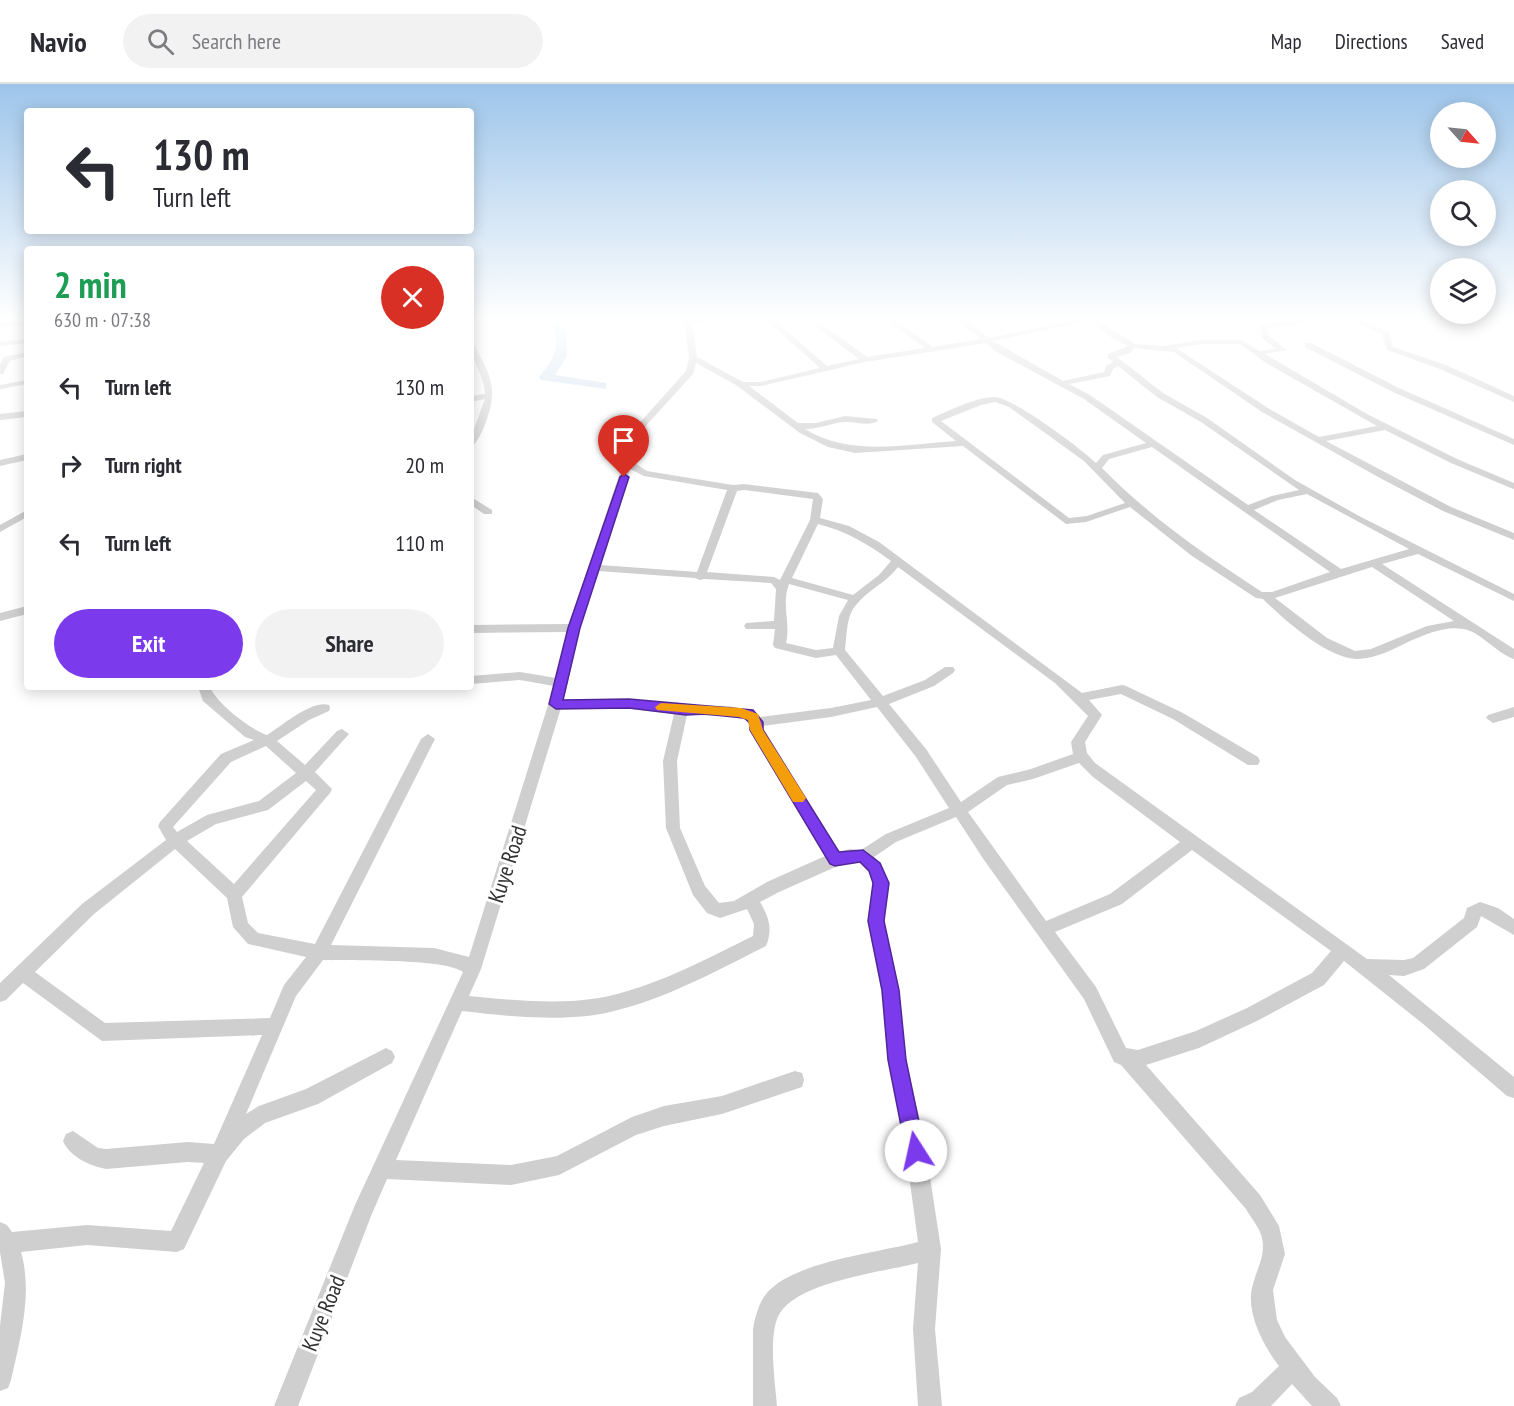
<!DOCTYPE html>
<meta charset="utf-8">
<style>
body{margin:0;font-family:"PT Sans Narrow",sans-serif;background:#f2f2f3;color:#2b2b33;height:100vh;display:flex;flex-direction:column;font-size:22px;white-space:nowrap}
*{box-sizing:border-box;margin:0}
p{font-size:20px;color:#7c7c81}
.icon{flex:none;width:33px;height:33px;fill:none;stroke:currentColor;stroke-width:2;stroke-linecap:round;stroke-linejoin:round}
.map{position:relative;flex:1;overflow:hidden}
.panel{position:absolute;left:24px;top:162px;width:450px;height:444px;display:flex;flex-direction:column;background:#fff;border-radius:6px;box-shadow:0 3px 15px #0003}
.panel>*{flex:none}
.guide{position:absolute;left:24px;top:24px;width:450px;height:126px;border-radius:6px;box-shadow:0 3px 15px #0003;background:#fff;color:#2b2b33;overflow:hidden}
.needle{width:39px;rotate:117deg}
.tools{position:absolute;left:1430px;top:18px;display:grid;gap:12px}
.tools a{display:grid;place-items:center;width:66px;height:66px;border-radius:50%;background:#fff;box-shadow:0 3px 15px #0003;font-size:30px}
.pin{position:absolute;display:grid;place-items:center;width:51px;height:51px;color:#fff;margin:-62px -26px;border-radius:50% 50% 50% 0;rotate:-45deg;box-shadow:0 0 6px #0007}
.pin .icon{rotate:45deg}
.me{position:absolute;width:66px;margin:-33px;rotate:350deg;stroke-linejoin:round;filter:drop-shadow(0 0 4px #0008)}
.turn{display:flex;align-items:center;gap:21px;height:126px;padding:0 30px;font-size:27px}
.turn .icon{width:78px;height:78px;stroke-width:2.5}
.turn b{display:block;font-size:42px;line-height:51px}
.round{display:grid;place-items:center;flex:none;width:63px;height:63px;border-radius:32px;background:#f2f2f3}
.head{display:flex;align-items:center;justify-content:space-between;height:102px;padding:0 30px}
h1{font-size:36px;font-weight:600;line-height:45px;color:#1e9e55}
.primary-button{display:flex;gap:12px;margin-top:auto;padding:12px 30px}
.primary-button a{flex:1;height:69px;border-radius:36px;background:#7c3aed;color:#fff;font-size:24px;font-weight:600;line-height:69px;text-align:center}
.primary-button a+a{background:#f2f2f3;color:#2b2b33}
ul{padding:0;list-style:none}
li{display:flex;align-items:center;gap:18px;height:78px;padding:0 30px}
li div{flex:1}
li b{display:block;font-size:22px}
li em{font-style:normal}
header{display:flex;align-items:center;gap:36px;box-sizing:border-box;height:84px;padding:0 30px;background:#fff;border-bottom:2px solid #e1e1e2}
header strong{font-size:28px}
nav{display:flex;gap:33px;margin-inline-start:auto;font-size:21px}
.search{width:420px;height:54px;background:#f2f2f3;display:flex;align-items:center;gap:15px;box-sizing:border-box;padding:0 21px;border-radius:33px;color:#7c7c81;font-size:22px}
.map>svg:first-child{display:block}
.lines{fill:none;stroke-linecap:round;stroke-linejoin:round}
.river{fill:#cedeed;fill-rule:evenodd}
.minor{fill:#cfcfcf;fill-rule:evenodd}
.route{fill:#7c3aed;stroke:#51269a;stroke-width:1.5}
.slow{fill:#f59e0b}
.labels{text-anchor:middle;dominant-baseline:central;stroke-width:6;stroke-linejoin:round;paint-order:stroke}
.street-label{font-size:22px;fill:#323232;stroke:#fff}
</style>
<header>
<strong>Navio</strong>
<div class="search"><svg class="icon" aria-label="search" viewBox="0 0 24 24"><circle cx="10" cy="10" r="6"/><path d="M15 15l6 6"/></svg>Search here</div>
<nav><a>Map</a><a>Directions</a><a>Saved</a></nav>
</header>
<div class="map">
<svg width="1514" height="1322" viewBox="0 0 1514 1322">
<rect width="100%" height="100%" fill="#fff"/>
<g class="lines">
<path class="river" d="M540,234H553L566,245L567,272L555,291L606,299V305L541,296L539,293C553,277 558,268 555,246Z"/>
<path class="minor" d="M684,234H733L692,240L697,273L743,298H761L820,284L764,234H772L827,282L859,275L805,234H814L867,273L925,264L883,234H892L933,263L981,255L955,234H963L989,254L1082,234H1098L1115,248L1135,260L1163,262L1201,256H1242L1259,267L1276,265L1261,253L1260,240L1307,234L1310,239L1267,244L1269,252L1287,266L1265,270L1367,330L1457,375L1514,399V405L1511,404L1451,379L1385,346L1326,357L1451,423L1514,449V456L1443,427L1380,394L1262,328L1174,268L1135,264L1130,269L1117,273L1163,309L1207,334L1295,396L1359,432L1514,510V517L1418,470L1382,480L1514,565V575C1497,570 1480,547 1463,545C1445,542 1427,550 1410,557C1394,565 1377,574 1358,575C1329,576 1283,535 1263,515L1256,514L1192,472L1130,423L1086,438L1066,440L963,362L855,369L828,363L800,349L736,301L696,279L693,290L643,345L633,378L647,387L733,401L744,400L818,409L823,415L820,434L849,442L879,458L1082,609L1122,601L1126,602L1183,629L1258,673L1260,677L1258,681H1248L1173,635L1121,610L1089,616L1102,631L1085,658L1087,669L1095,679L1367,875L1404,876L1413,874L1464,834L1467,824L1480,818L1498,824L1514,835V851L1481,832L1477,843L1424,885L1404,892L1389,891L1514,993V1014L1507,1012L1422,939L1344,877L1324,901L1259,936L1199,964L1146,981L1260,1111L1279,1142L1285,1170L1273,1206L1277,1236L1285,1253L1315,1293L1337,1314L1341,1322H1312L1292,1300L1271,1322H1235L1239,1314L1252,1308L1279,1282C1264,1263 1246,1229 1252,1204C1256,1186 1266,1172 1262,1154C1260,1144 1251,1134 1246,1125L1121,981L1114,978L1084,915L984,776L956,733L896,758L874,773L880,779L889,799L884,837L899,906L906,976L924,1054L941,1165L935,1245L942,1322H918L913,1245L918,1179C884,1188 790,1198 777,1235C769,1258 775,1297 777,1322H753V1245C755,1233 759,1219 766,1210C793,1177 878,1169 918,1158L904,1054L888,976L881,906L868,837L873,799L869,788L859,778L849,777L779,808L760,818C769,833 773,846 766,862C712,889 655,921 595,931C552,937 506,932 462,927L396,1076L511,1081L557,1072L632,1033L664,1022L722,1012L795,987L802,989L804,996L802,1003L722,1030L664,1042L636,1051L559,1091L511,1101L387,1095L371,1132L298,1322H274L355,1121L463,888C443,874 352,877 323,876L296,912L246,1030L259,1022L306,1005L386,964L392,967L395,973L392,979L318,1020L265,1039L244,1055L226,1077L184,1165L177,1168L87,1161L21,1168C33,1210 20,1255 11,1296L8,1304L0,1307V1242L5,1199L0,1168V1138L7,1141L12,1148L87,1141L171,1147L204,1079L188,1078L106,1085C90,1082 70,1073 63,1057L66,1050L73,1047L98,1064L106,1065L188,1058L214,1060L262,951L102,957L23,899L6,916L0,918V899L82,820L166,756L158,742L160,738L221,670L254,656L245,653L203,617L198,603H210C217,620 250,645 267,651C282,642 311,616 329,621L330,624L329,627L309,636L277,657L305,681L337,647L342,645L349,650L315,688L332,705L330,709L242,813L248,839L258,849L315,860L421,655L428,650L435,655L331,861L434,864L469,873L554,602L520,596L471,600V592L520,588L556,594L567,548L471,549V541L569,540L635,344L686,287L689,274ZM1092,236L1109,252L1128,262L1108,270V274L1113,278L1106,282L1104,288L1063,297L993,257ZM986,259L995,267L1084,315L1146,359L1103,371L1096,379C1082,365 1011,312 994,313C973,314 951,326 932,334V338L956,357C906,360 850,373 805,345C819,345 831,339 844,338C855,337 869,343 878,337L877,335L845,332L816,339H798L749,302H761L865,278ZM1201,260H1240L1266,279L1377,342L1319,353L1268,324L1176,264ZM1118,282L1157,313L1201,338L1299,406L1272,412L1248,421L1090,311L1069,300L1110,292L1113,285ZM995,318L1009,323L1084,377L1125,419L1087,432L1069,434L941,337L981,321ZM1152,363L1330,488L1272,508H1262C1205,471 1150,433 1102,384L1109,375ZM630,385L644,392L727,406L697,488L600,481ZM744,406L813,415L810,436L780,496L774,493L707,488L737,407ZM1307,410L1409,465L1341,485L1254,426L1278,416ZM818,440C846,447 868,460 891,477L879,491L853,511L792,494ZM898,483L1055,599L1088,632L1071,658L1073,670L1031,685L998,693L961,718L926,665L889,620L934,602L953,589L955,586L953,583H945L925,596L883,612L845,566C847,552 846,532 856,521C868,506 887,498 898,483ZM1372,483L1454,537L1427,542L1371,565L1355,567L1327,554L1275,514ZM598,487L695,494L700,496L704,495L771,499L776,505L774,537L746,539L744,542L746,545H775L773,561L775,564L816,574L836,571L871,616L831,624L760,633L758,630L729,622L681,621L613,615H564L580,544ZM789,500L848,516L839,532L833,564L816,566L786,559C791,540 781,520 789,500ZM613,623L674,630L663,677L666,744L693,811L707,829L720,834L747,825L754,840L753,852C704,876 653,904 599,914C557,921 512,916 469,912L481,885L561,624ZM877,623L916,673L949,724L886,750L861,766L849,765L839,768L762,642L831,633ZM687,631L729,632L747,636L750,646L825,772L767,798L734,817L719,819L705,802L680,744L677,677ZM266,662L296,689L259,717L207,731L177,748L173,743L231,678ZM1079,679L1093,693L1180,758L1110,810L1046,837L968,728L1007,701L1033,695ZM306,697L316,706L234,800L187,757L216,740L268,726ZM175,765L227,814L233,843L248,860L306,873L284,901L270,934L105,939L35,888L94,830ZM1192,766L1331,867L1312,889L1247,924L1196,947L1138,966L1126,964L1096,903L1055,848L1122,820Z
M1346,234H1356L1388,247L1393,263L1446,281L1514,312V318L1440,285L1387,266L1382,250Z
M27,236V240L0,243V239Z
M27,255V259L0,262V258Z
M1305,259H1311L1399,304L1514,355V361L1393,308L1305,263Z
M471,260L475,262C490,291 498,303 487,335C484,344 480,353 474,361L471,362V353L485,315L471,318V312L485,310C485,291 471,278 471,260Z
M27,268V272L10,277L3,290H0V281L4,273Z
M27,296V300L0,305V301Z
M27,327V333L0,336V330Z
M27,370V376L0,382V376Z
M471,413L492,426V430H484L471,421Z
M27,426V433L0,448V441Z
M27,522V530L0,537V529Z
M1514,623V633L1493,639L1486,634L1488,631Z"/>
</g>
<linearGradient id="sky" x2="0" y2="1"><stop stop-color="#9dc5ea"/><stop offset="0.56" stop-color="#fff"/><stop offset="1" stop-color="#fff" stop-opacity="0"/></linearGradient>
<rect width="1514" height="419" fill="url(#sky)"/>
<path class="route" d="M624,390L629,393L580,544L563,616L629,615L753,626L763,638V646L839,768L863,766L880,779L889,799L884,837L899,906L906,976L925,1067L923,1074L916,1077L909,1074L906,1067L888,976L882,906L868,837L873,799L869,787L860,778L835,782L830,780L750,646V639L744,634L704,630L686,631L629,624L556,625L549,620L568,544L620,393Z"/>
<path class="slow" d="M661,619L741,624L758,630L763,646L806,714L803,718H793L750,646L748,636L739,633L657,626L655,623Z"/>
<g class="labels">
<g class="street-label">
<text transform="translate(507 780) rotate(-72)">Kuye Road</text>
<text transform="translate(323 1229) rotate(-68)">Kuye Road</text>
</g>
</g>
</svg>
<div class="tools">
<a><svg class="needle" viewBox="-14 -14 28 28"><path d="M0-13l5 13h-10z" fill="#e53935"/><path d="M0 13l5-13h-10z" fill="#7c7c81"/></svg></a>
<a><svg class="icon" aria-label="search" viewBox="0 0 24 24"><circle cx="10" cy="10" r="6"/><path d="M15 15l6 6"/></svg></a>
<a><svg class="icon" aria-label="layers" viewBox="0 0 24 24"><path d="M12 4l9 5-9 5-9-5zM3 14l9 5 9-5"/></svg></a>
</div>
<div class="pin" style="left:624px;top:393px;background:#d93025"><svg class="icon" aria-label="arrive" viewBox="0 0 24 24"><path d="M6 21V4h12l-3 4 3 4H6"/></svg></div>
<svg class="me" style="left:916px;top:1067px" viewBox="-20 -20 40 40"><circle r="19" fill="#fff"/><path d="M0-13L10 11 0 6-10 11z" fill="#7c3aed"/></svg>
<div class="guide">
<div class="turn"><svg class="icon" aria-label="left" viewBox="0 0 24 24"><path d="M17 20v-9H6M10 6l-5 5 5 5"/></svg><div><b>130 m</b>Turn left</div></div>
</div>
<section class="panel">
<div class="head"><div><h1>2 min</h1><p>630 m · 07:38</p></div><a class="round" style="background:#d93025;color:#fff"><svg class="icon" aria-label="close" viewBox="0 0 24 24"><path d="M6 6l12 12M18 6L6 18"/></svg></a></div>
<ul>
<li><svg class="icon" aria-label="left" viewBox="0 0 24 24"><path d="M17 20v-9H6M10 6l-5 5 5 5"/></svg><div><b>Turn left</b></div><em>130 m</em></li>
<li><svg class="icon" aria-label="right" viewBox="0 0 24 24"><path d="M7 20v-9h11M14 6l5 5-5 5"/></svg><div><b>Turn right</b></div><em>20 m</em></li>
<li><svg class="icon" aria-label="left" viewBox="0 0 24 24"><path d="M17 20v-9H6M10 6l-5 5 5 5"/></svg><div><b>Turn left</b></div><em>110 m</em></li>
</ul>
<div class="primary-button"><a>Exit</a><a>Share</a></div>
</section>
</div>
